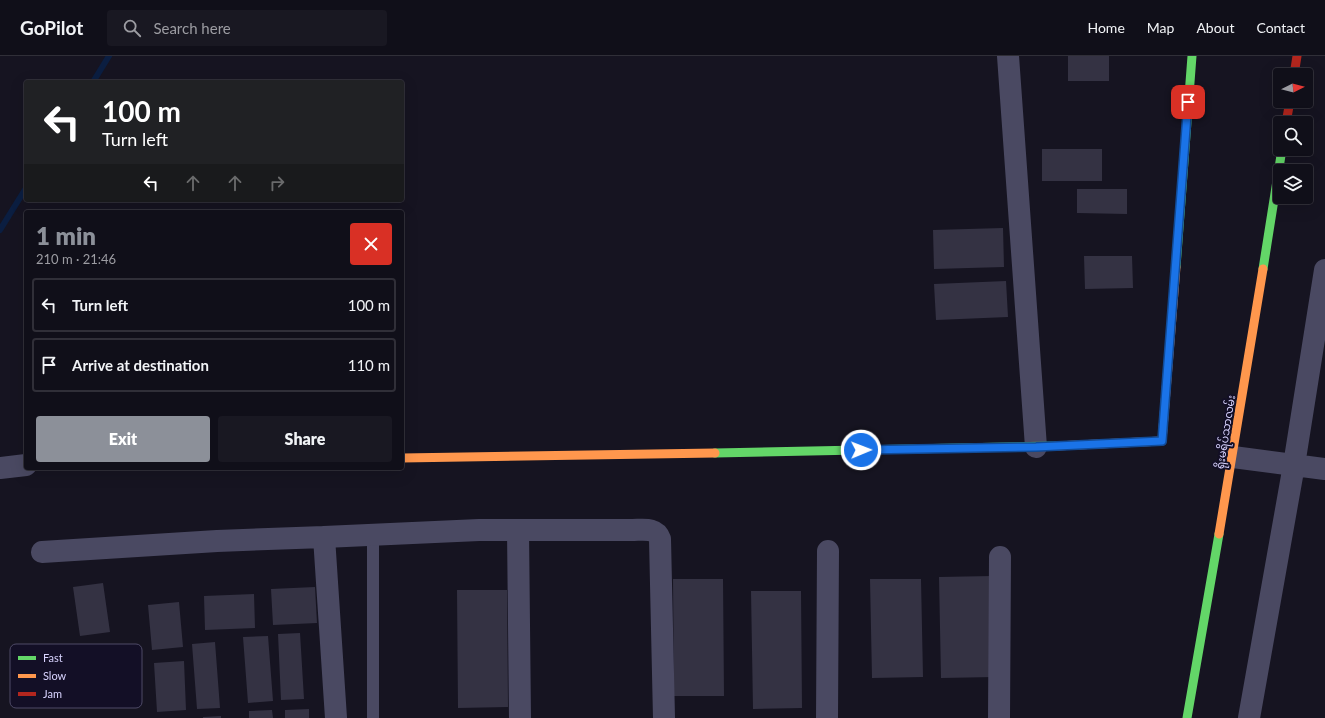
<!DOCTYPE html>
<meta charset="utf-8">
<style>
body{margin:0;font-family:Lato,"Noto Sans Myanmar",sans-serif;background:#191822;color:#f1f3f6;height:100vh;display:flex;flex-direction:column;font-size:15px;white-space:nowrap}
*{box-sizing:border-box;margin:0}
p{font-size:13px;color:#9c9ca2}
.icon{flex:none;width:22px;height:22px;fill:none;stroke:currentColor;stroke-width:2;stroke-linecap:round;stroke-linejoin:round}
.map{position:relative;flex:1;overflow:hidden}
.details{position:absolute;left:24px;top:154px;width:380px;height:260px;display:flex;flex-direction:column;background:#100f19;border-radius:4px;box-shadow:0 4px 16px #0002,0 0 0 1px #302f38}
.details>*{flex:none}
.top-card{position:absolute;left:24px;top:24px;width:380px;height:122px;border-radius:4px;box-shadow:0 4px 16px #0002,0 0 0 1px #302f38;background:#202124;color:#fff;overflow:hidden}
.needle{width:26px;rotate:84deg}
.controls{position:absolute;left:1273px;top:12px;display:grid;gap:8px}
.controls a{display:grid;place-items:center;width:40px;height:40px;border-radius:4px;background:#100f19;box-shadow:0 4px 16px #0002,0 0 0 1px #302f38;font-size:20px}
.pin{position:absolute;display:grid;place-items:center;width:34px;height:34px;color:#fff;margin:-17px;border-radius:8px;box-shadow:0 2px 6px #0006}
.me{position:absolute;width:44px;margin:-22px;rotate:89deg;stroke-linejoin:round;filter:drop-shadow(0 0 3px #0008)}
.turn{display:flex;align-items:center;gap:14px;height:84px;padding:0 12px;font-size:18px}
.turn .icon{width:52px;height:52px;stroke-width:2.5}
.turn b{display:block;font-size:28px;line-height:34px}
.lanes{display:flex;align-items:center;height:38px;padding:0 12px;background:#0003;justify-content:center;gap:20px;direction:ltr}
.lanes .off{opacity:.35}
.round{display:grid;place-items:center;flex:none;width:42px;height:42px;border-radius:4px;background:#191822}
.head{display:flex;align-items:center;justify-content:space-between;height:68px;padding:0 12px}
h1{font-size:24px;font-weight:800;line-height:30px;color:#8c9099}
.primary-button{display:flex;gap:8px;margin-top:auto;padding:8px 12px}
.primary-button a{flex:1;height:46px;border-radius:4px;background:#8c9099;color:#fff;font-size:16px;font-weight:800;line-height:46px;text-align:center}
.primary-button a+a{background:#191822;color:#f1f3f6}
ul{padding:0;list-style:none}
li{display:flex;align-items:center;gap:12px;height:54px;margin:0 8px 6px;padding:0 4px;border:2px solid #302f38;border-radius:4px}
li div{flex:1}
li b{display:block;font-size:15px}
li em{font-style:normal}
header{display:flex;align-items:center;gap:24px;box-sizing:border-box;height:56px;padding:0 20px;background:#100f19;border-bottom:1px solid #302f38}
header strong{font-size:19px}
nav{display:flex;gap:22px;margin-inline-start:auto;font-size:14px}
.search{width:280px;height:36px;background:#191822;display:flex;align-items:center;gap:10px;box-sizing:border-box;padding:0 14px;border-radius:4px;color:#9c9ca2;font-size:15px}
.map>svg:first-child{display:block}
.lines{fill:none;stroke-linecap:round;stroke-linejoin:round}
.stream{stroke:#0b1e41;stroke-width:6}
.building{fill:#343243}
.lane{stroke:#4a4962;stroke-width:12}
.street{stroke:#4a4962;stroke-width:22}
.fast{stroke:#63d668;stroke-width:9}
.slow{stroke:#ff974d;stroke-width:9}
.jam{stroke:#b3261e;stroke-width:9}
.route-casing{stroke:#114b97;stroke-width:10}
.route{stroke:#1a73e8;stroke-width:7}
.labels{text-anchor:middle;dominant-baseline:central;stroke-width:4;stroke-linejoin:round;paint-order:stroke}
.street-label{font-size:11px;fill:#d9d4ff;stroke:#130f26}
.key{fill:#130f26;stroke:#4e4a67;stroke-width:1}
.key-label{font-size:11px;fill:#d9d4ff}
</style>
<header>
<strong>GoPilot</strong>
<div class="search"><svg class="icon" aria-label="search" viewBox="0 0 24 24"><circle cx="10" cy="10" r="6"/><path d="M15 15l6 6"/></svg>Search here</div>
<nav><a>Home</a><a>Map</a><a>About</a><a>Contact</a></nav>
</header>
<div class="map">
<svg width="1325" height="662" viewBox="0 0 1325 662">
<rect width="100%" height="100%" fill="#161421"/>
<g class="lines">
<path class="stream" d="M93,26L109,0
M0,174L26,132"/>
</g>
<path class="building" d="M1068,0H1109V25H1068Z
M1042,93H1102V125H1042Z
M1077,133H1127V158L1077,157Z
M1003,172L1004,211L934,213L933,174Z
M1084,200H1132L1133,232L1085,233Z
M1006,225L1008,261L936,264L934,228Z
M992,520L994,621L941,622L939,521Z
M673,523H723L724,640H674Z
M870,523H921L923,621L872,622Z
M103,527L110,576L80,580L73,531Z
M315,531L317,567L273,569L271,533Z
M457,534H507L508,651L458,652Z
M751,535H801L802,652L753,653Z
M254,538L255,572L205,574L204,540Z
M179,546L183,591L152,594L148,549Z
M300,577L304,643L281,644L278,578Z
M268,580L273,645L248,647L243,581Z
M215,586L220,652L197,653L192,588Z
M184,605L186,654L157,656L154,607Z
M309,653V662H285V654Z
M272,654L273,662H249V655Z
M221,660V662H203V661Z"/>
<g class="lines">
<path class="lane" d="M373,478V662"/>
<path class="street" d="M1008,0L1036,391
M1233,401L1325,413
M0,412L26,409
M518,474L520,662
M42,496L217,485L324,481
M336,662L324,481L479,474H632C643,474 656,471 660,483L664,662
M827,662L828,495
M999,662L1000,501
M1249,662L1294,409L1325,214"/>
<path class="fast" d="M1176,211L1192,0
M1263,213L1282,93
M715,397L1056,390
M1187,662L1219,478"/>
<path class="slow" d="M1056,390L1162,385L1176,211
M402,402L715,397
M1219,478L1263,213"/>
<path class="jam" d="M1294,19L1297,0
M1286,67L1290,45"/>
</g>
<g class="lines">
<g class="route-casing">
<path id="route" d="M861,394L1036,391L1162,385L1188,46"/>
</g>
<use href="#route" class="route"/>
</g>
<g class="labels">
<g class="street-label">
<text transform="translate(1225 376) rotate(-81)">ရိုးမရိပ်သာလမ်း</text>
</g>
</g>
<rect x="10" y="588" width="132" height="64" rx="6" class="key"/>
<rect x="18" y="600" width="18" height="4" fill="#63d668"/>
<rect x="18" y="618" width="18" height="4" fill="#ff974d"/>
<rect x="18" y="636" width="18" height="4" fill="#b3261e"/>
<g class="key-label">
<text x="43" y="606">Fast</text>
<text x="43" y="624">Slow</text>
<text x="43" y="642">Jam</text>
</g>
</svg>
<div class="controls">
<a><svg class="needle" viewBox="-14 -14 28 28"><path d="M0-13l5 13h-10z" fill="#e53935"/><path d="M0 13l5-13h-10z" fill="#9c9ca2"/></svg></a>
<a><svg class="icon" aria-label="search" viewBox="0 0 24 24"><circle cx="10" cy="10" r="6"/><path d="M15 15l6 6"/></svg></a>
<a><svg class="icon" aria-label="layers" viewBox="0 0 24 24"><path d="M12 4l9 5-9 5-9-5zM3 14l9 5 9-5"/></svg></a>
</div>
<div class="pin" style="left:1188px;top:46px;background:#d93025"><svg class="icon" aria-label="arrive" viewBox="0 0 24 24"><path d="M6 21V4h12l-3 4 3 4H6"/></svg></div>
<svg class="me" style="left:861px;top:394px" viewBox="-20 -20 40 40"><circle r="17" fill="#1a73e8" stroke="#fff" stroke-width="3"/><path d="M0-11L8 9 0 5-8 9z" fill="#fff"/></svg>
<div class="top-card">
<div class="turn"><svg class="icon" aria-label="left" viewBox="0 0 24 24"><path d="M17 20v-9H6M10 6l-5 5 5 5"/></svg><div><b>100 m</b>Turn left</div></div>
<div class="lanes"><svg class="icon" aria-label="left" viewBox="0 0 24 24"><path d="M17 20v-9H6M10 6l-5 5 5 5"/></svg><svg class="icon off" aria-label="ahead" viewBox="0 0 24 24"><path d="M12 20V5M6 11l6-6 6 6"/></svg><svg class="icon off" aria-label="ahead" viewBox="0 0 24 24"><path d="M12 20V5M6 11l6-6 6 6"/></svg><svg class="icon off" aria-label="right" viewBox="0 0 24 24"><path d="M7 20v-9h11M14 6l5 5-5 5"/></svg></div>
</div>
<section class="details">
<div class="head"><div><h1>1 min</h1><p>210 m · 21:46</p></div><a class="round" style="background:#d93025;color:#fff"><svg class="icon" aria-label="close" viewBox="0 0 24 24"><path d="M6 6l12 12M18 6L6 18"/></svg></a></div>
<ul>
<li><svg class="icon" aria-label="left" viewBox="0 0 24 24"><path d="M17 20v-9H6M10 6l-5 5 5 5"/></svg><div><b>Turn left</b></div><em>100 m</em></li>
<li><svg class="icon" aria-label="arrive" viewBox="0 0 24 24"><path d="M6 21V4h12l-3 4 3 4H6"/></svg><div><b>Arrive at destination</b></div><em>110 m</em></li>
</ul>
<div class="primary-button"><a>Exit</a><a>Share</a></div>
</section>
</div>
